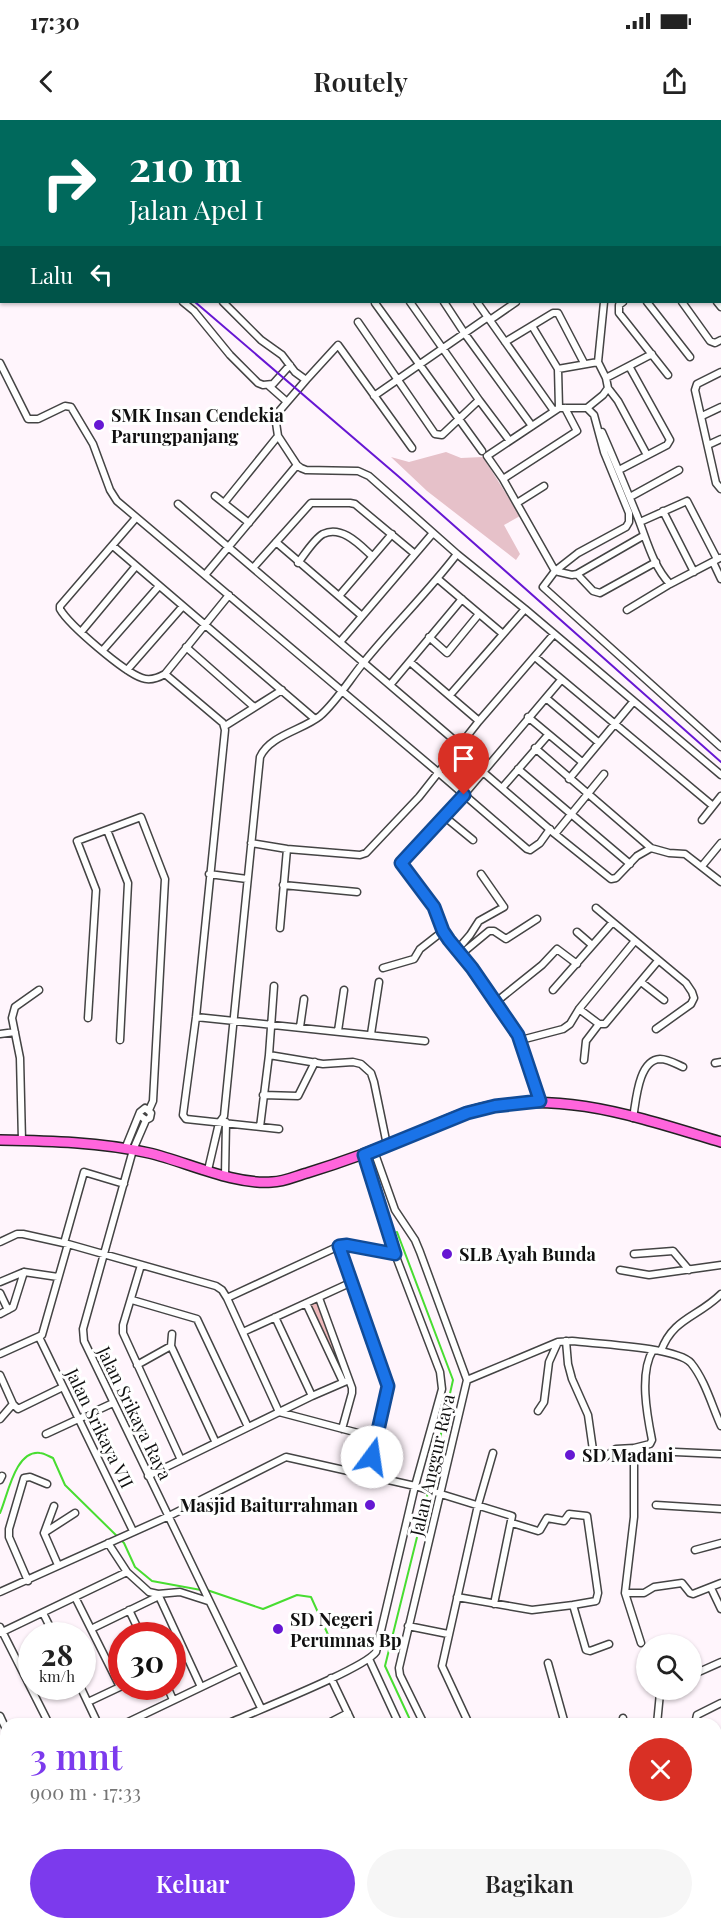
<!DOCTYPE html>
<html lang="id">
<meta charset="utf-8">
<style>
body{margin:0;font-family:"Playfair Display",serif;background:#f6f6f6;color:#222;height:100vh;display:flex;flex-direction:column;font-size:22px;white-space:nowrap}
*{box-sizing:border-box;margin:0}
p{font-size:20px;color:#767676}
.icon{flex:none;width:33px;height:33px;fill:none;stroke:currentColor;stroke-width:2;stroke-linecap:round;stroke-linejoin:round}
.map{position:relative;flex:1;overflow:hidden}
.side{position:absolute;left:0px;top:1598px;width:722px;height:212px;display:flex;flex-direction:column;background:#fff;border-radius:18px 18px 0 0;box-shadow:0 2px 4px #0004}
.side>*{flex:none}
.top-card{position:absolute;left:0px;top:0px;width:722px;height:183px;box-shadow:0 2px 4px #0004;background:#00695c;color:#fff;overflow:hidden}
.buttons{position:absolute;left:636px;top:1514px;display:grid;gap:12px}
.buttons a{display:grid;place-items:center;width:66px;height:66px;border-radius:50%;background:#fff;box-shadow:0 2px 4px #0004;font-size:30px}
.speed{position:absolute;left:18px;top:1502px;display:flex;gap:12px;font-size:30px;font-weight:700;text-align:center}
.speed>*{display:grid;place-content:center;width:78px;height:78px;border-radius:50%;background:#fff;box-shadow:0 2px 4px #0004;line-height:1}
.speed small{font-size:15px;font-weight:400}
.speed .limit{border:9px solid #d22;background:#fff;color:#111}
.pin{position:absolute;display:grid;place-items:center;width:51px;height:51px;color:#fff;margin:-62px -26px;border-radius:50% 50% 50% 0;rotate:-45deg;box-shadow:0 0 6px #0007}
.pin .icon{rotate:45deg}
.me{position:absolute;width:66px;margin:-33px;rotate:14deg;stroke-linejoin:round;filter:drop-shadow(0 0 4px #0008)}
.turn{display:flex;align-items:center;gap:21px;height:126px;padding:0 30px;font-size:27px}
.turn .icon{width:78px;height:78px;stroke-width:2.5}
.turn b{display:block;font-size:42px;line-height:51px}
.then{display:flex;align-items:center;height:57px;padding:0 30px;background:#0003;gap:12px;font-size:22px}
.round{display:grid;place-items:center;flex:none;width:63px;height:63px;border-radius:32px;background:#f6f6f6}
.summary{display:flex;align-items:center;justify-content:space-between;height:102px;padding:0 30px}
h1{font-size:36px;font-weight:600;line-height:45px;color:#7c3aed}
.button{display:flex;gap:12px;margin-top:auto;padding:12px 30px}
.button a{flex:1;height:69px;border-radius:36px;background:#7c3aed;color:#fff;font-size:24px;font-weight:600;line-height:69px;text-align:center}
.button a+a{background:#f6f6f6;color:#222}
.status{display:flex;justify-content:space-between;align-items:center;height:42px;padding:0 30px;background:#fff;direction:ltr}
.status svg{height:16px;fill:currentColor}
header{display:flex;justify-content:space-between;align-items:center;height:78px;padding:0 30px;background:#fff;font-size:27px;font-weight:600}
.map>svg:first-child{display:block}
.green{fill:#efb9bb}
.cemetery{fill:#e6c1c9}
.pitch{fill:#f5ccd3}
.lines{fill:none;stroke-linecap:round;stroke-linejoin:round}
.stream{stroke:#48dd31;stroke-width:2}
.minor-casing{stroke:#444;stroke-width:9}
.primary-casing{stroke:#222;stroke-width:12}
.minor{stroke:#fff;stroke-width:6}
.primary{stroke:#ff65dc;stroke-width:9}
.rail{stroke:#6617d3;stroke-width:2}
.route-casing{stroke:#114b97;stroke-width:15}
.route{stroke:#1a73e8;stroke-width:10}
.poi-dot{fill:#6617d3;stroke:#fff;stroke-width:2}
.labels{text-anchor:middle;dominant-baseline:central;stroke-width:6;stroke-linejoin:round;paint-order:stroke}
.poi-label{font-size:18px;font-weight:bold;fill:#111;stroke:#fff;text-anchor:start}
.street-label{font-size:18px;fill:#111;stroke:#fff}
</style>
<div class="status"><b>17:30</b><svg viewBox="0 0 49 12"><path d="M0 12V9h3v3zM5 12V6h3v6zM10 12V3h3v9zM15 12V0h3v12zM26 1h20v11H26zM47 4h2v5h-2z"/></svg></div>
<header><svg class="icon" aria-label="back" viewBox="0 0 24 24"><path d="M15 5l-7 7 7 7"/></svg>Routely<svg class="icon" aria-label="share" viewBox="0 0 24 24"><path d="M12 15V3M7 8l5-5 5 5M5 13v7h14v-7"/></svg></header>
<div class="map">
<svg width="721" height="1808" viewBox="0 0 721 1808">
<rect width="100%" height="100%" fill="#fff5fc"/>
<path class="green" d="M319,1178L349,1260L343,1262L306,1183Z"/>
<path class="cemetery" d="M446,332L461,338L483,337L520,396L504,405L520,434L516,440L427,371L391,337L409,342Z"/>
<path class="pitch" d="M501,1803H591V1808H500Z"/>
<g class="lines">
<path class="stream" d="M397,1112L453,1260L426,1381L385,1546L412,1604
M0,1393C8,1375 15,1330 40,1333C44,1333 50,1337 53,1338L65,1365L124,1423L135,1447L152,1461L201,1470
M207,1470L263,1489L297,1475L311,1477L330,1519L357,1516L392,1518
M483,1808V1803"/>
<g class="minor-casing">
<path id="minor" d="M23,0L24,2
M188,0L189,2
M347,0L348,2
M453,0V2
M484,0L485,2
M518,0L519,2
M553,0L554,2
M257,2L261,0
M615,2V0
M718,2V0
M0,22L2,24
M720,45L721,53
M0,55L2,57
M720,94L721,95
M720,140L721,141
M183,182L194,191L230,235L258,263L263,265L273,264L290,245
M223,182L261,220L282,235L295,252L306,260L275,296L278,316L297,345L301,348L306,350L358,351L369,356L457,434L525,489L721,655
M410,182L479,280
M444,182L465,214L532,306
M477,182L554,291
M604,182L598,242L606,258L608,268L603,275L587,288L594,295L604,332L629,393V402L626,407L578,433L555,451L543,467L721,627
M623,182L619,185V193L668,255
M647,182L690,237
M682,182L710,221L715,223L721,220
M717,182L721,187
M375,183L482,331
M490,200L516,182
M358,202L435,314L442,315L479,280L509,320
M532,206L558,249L559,288
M505,222L553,193H558L584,243
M0,243L28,299H38L65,286L71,287L93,324L110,370L117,381L439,653L527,729L530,730L540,723L550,709
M629,246L652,234
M558,249L598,242
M721,252L697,264L695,270L716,363L721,369
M606,258L629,246L670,320L667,325L619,350
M306,260L338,225L412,328
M269,266L286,281
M608,268L618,281L647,335
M374,276L488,197
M587,288H559L487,336L503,359L555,451L572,455L577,454L643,416
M702,296L721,287
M602,312C614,339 625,366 636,393C646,417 652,445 670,464
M708,325L721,319
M503,359L577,311L565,288
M215,376L249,403
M630,377L679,350
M224,383L278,316
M517,383L544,366
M178,384L460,625
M663,391L694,452
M135,399L60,486V489C69,505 124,552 142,558C150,561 158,558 165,554L229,475
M640,402L687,381L717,439
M276,422L362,496
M113,426L315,599
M713,442L721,459
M298,443C305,434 314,419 323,414C342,405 360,425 372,436
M253,448L311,383H350L355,384L415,434
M577,454L593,471L600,473L656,442
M205,455L297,345
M438,459L503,514
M339,476L392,414
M627,490L670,464L720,438
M81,512L136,446
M429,517L447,533L479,494
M340,522L433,413
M186,527L254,587
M103,530L159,466
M535,537L713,686
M410,542L479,601
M127,550L183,486
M165,554L223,603L225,610L196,897L183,995L186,999L279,1009
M390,565L462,479
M450,575L525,489
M546,578L598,622
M528,597L582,642
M225,606L282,570
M535,628L651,728
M518,649L630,744
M483,652L555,714L611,759L616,758L637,736L651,728L669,733L685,734L721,762
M569,659L633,582
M502,668L548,615
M445,697L473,720
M702,700L721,676
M107,710L128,763L120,920
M555,714L604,654
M251,723L287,729L360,735L366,733L419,677L479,601L554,514
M702,746L721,723
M209,754L247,759
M283,765L357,772
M596,788L686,863L692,872L694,878L691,884L656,909
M280,808L287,729
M577,812L592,825
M457,830L470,815L479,801L504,787L481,754
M460,835L489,811H494L506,819L537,799
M383,848L414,839L420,829L443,811
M641,862L664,880
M553,870L612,803
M496,882L542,845L557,829L577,844
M579,889L599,904H605L657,842
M196,897L425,921
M88,898L96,770L77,721L141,697L165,759L153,981L149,990
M300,907L304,879
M338,911L344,870
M0,914L15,912
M371,914L379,862
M521,920L563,909L570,904L579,889L634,822
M269,935L323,944L353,942L361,944L371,953L374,962L387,1025
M584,940L586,921L599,904
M715,943L721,942
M263,975L298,976L315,942
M539,982L518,915L477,855L449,820L443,811L434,787L401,743L445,697L561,560
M633,998C636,982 638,940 660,939C668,939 676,944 683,947
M146,1000L133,1030L83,1209L84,1221L261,1588
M260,1007L269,935L274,866
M22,1021L20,938L12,898L15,887L39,870
M125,1029L140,992L145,988L151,993L150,998L146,1000L139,995
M374,1031L395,1090L415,1120L420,1132L467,1260L399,1548L400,1555L424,1604
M208,1050L219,1003L224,996L260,637C270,615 303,610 320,596C337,581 350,559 364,542C394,505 428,472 457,434
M225,1055L226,1002
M0,1122L17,1114H23L68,1124L216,1166L222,1170L227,1178L279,1292L377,1318
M64,1123L84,1052L124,1064
M339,1126L388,1266L367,1357
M634,1134L673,1131L689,1150
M141,1145L123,1205V1213L181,1340
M620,1150L649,1155L721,1145
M0,1162L24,1152L58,1157
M0,1173L8,1190
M227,1178L339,1126L347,1125L395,1134
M319,1178L352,1268V1273L342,1309
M132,1180L197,1199L248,1307
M306,1183L343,1262
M0,1194L13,1187L24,1152
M275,1197L312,1276
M243,1212L352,1162
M39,1217L133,1411
M566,1221L568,1244L572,1259L588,1295L594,1337H605L616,1329L634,1328
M171,1226L216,1323
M661,1231C673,1198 698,1197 721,1174
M0,1234L42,1215L68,1124
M137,1245L171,1226L172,1214
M0,1255L13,1284L18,1289L63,1267
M467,1260L558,1222L572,1221C596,1224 677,1227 691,1243C705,1260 712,1286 721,1306
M538,1291L544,1282L549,1242L558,1222
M0,1299L13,1284
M46,1314L113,1283
M675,1332L721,1334
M148,1356L312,1276L349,1260
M0,1360L2,1356
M656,1385L721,1389
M512,1403L538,1411L540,1410L547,1398L564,1401L569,1394L587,1396L598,1473L596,1481L573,1485
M44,1413L54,1386
M108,1423L127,1452L149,1472L158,1474L180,1472L208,1481
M695,1430L721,1423
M58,1445L44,1413L75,1393
M28,1461L9,1417V1409L24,1358L30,1357L47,1364
M711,1468L721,1489
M0,1472L169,1396L286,1337L415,1366L512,1396L494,1484
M625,1473H644L654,1467L682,1463L690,1473L693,1474L721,1463
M158,1474L201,1567
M75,1477L120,1567
M457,1477L532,1490L573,1485L586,1530L590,1531L609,1524
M129,1490L141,1515
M43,1493L54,1515
M408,1506L448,1514
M0,1507L49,1604
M91,1509L159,1476
M0,1513L127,1452
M641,1523L625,1473L634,1397V1328L650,1324L652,1320C647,1295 639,1253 653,1230
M369,1539L399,1604
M548,1543L565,1604
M692,1555L721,1542
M331,1558L353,1604
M80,1566L98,1604
M167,1566L173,1580
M88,1582L122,1566
M0,1596L6,1609
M124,1604L241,1548
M227,1604C253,1592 364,1549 376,1532L415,1366L442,1269L440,1252L395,1134L364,1035
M327,1604L348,1593
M469,1604L442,1546L478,1385L493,1333
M622,1604L623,1598
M657,1604L660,1573L663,1569
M695,1604L697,1595L721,1583
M0,1623L6,1620
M0,1661L6,1658
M0,1711L6,1708
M0,1758L6,1755
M0,1773L6,1786
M716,1775L721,1724
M716,1788H721
M0,1796L6,1793
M716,1799L721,1800
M109,1803V1808
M165,1803L166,1808
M351,1803L353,1808
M193,1808L201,1803
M357,1808L371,1803
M397,1808L398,1803
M433,1808L434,1803
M473,1808V1803
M496,1808L497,1803
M598,1808V1803
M642,1808L643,1803"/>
</g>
<g class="primary-casing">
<path id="primary" d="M0,1020C50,1021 100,1022 149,1033C187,1042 233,1065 272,1062C284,1062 296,1056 307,1053C343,1042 378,1029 414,1014C432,1007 450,998 468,992C552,966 641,998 721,1022"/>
</g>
<use href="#minor" class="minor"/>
<use href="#primary" class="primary"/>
<path class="rail" d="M1,0L3,2
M195,182L398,356L721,642"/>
</g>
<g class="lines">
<g class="route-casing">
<path id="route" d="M372,1337L388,1266L339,1126L347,1125L395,1134L364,1035L467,993L495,986L540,981L518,915L472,848L449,820L443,811L434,787L401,743L464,675"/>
</g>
<use href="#route" class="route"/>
</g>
<g class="poi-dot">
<circle cx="99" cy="305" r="6"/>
<circle cx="447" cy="1134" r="6"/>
<circle cx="570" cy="1335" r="6"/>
<circle cx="370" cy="1385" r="6"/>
<circle cx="278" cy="1509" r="6"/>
</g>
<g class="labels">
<g class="poi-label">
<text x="111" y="295">SMK Insan Cendekia<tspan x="111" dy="21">Parungpanjang</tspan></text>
<text x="459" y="1134">SLB Ayah Bunda</text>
<text x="582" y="1335">SD Madani</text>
<text x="358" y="1385" text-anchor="end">Masjid Baiturrahman</text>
<text x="290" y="1499">SD Negeri<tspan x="290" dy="21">Perumnas Bp</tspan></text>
</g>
<g class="street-label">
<text transform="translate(135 1293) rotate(64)">Jalan Srikaya Raya</text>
<text transform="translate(100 1308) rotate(64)">Jalan Srikaya VII</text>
<text transform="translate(432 1345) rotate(-77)">Jalan Anggur Raya</text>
</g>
</g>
</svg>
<div class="buttons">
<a><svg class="icon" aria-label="search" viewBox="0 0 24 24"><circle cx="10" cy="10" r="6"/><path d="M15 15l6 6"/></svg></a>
</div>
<div class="speed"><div>28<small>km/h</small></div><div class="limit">30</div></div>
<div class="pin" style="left:464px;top:675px;background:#d93025"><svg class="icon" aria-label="arrive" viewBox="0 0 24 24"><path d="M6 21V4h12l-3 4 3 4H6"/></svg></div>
<svg class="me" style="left:372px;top:1337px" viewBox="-20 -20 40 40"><circle r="19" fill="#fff"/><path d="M0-13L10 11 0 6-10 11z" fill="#1a73e8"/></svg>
<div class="top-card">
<div class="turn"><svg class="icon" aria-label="right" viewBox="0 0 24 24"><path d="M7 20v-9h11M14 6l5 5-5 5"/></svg><div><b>210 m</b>Jalan Apel I</div></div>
<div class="then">Lalu<svg class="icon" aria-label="left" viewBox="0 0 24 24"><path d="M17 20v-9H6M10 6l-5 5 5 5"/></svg></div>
</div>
<section class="side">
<div class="summary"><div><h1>3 mnt</h1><p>900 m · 17:33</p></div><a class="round" style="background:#d93025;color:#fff"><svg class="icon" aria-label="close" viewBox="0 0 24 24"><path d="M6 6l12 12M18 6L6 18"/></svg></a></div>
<div class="button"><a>Keluar</a><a>Bagikan</a></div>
</section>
</div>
